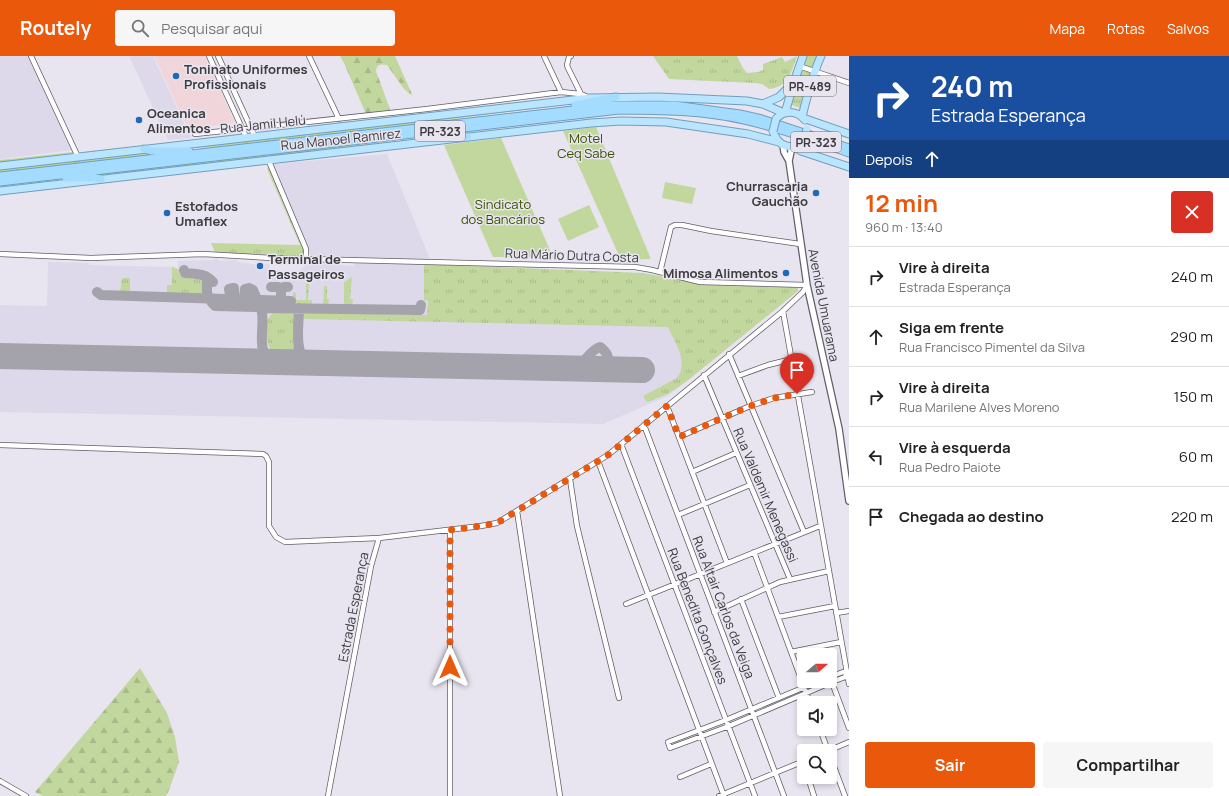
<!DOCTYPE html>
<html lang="pt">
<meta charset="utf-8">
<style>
body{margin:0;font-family:Manrope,sans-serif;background:#f6f6f6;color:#222;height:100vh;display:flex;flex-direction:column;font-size:15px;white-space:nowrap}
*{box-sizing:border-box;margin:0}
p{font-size:13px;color:#767676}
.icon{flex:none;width:22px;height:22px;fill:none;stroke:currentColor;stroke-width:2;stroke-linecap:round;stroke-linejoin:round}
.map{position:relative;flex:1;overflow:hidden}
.side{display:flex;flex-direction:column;background:#fff;width:380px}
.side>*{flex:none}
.top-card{background:#1a4fa0;color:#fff;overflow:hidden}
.needle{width:26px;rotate:70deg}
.buttons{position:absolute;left:797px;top:592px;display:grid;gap:8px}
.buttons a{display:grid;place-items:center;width:40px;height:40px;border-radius:4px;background:#fff;box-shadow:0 2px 6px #0003;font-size:20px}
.pin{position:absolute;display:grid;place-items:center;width:34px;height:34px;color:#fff;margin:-41px -17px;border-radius:50% 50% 50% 0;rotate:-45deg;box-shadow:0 0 4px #0007}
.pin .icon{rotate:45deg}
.me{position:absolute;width:44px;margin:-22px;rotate:0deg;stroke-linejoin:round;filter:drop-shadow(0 0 3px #0008)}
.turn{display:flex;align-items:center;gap:14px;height:84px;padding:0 16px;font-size:18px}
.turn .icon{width:52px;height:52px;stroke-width:2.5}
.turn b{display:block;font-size:28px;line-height:34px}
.then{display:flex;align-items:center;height:38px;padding:0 16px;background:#0003;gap:8px;font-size:15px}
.round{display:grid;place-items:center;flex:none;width:42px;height:42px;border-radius:4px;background:#f6f6f6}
.headline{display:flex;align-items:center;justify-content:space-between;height:68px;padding:0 16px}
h1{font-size:24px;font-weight:700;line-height:30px;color:#ea580c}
.button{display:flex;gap:8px;margin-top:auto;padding:8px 16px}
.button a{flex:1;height:46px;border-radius:4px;background:#ea580c;color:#fff;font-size:16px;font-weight:700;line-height:46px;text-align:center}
.button a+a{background:#f6f6f6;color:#222}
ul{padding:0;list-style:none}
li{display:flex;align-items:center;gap:12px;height:60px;padding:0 16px;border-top:1px solid #e0e0e0}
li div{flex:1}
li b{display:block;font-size:15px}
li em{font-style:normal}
header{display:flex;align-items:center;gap:24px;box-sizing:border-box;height:56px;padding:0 20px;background:#ea580c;color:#fff}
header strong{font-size:19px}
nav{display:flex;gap:22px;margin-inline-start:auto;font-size:14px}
.search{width:280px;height:36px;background:#f6f6f6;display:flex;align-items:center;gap:10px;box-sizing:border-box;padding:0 14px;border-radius:4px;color:#767676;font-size:15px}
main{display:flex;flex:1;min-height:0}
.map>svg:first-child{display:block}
.commercial{fill:#f0d6da}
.built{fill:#ded9ea}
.grass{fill:url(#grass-tufts)}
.forest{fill:url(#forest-firs)}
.park{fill:#c1d79d}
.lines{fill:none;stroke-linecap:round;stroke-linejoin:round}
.taxiway{stroke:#a4a2aa;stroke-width:10}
.runway{stroke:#a4a2aa;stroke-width:26}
.minor-casing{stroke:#605e67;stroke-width:6}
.tertiary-casing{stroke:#605e67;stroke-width:8}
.primary-casing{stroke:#709ebb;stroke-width:9}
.trunk-casing{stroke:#709ebb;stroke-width:9}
.minor{stroke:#fff;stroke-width:4.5}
.tertiary{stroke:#fff;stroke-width:5.5}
.primary{stroke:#bae5ff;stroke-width:7}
.trunk{stroke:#a3dcff;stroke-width:7}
.primary-bridge-casing{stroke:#709ebb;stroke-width:9;stroke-linecap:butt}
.primary-bridge{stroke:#bae5ff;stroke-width:7}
.route{stroke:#ea580c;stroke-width:7;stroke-dasharray:0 12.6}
.poi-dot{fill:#2068b8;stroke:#e8e5f0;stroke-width:1.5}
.labels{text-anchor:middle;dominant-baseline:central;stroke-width:3;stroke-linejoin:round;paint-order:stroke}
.shield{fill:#e8e5f0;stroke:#706e73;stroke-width:1}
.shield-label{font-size:12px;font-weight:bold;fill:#3c3b3e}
.poi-label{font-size:13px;font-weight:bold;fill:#3c3b3e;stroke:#e8e5f0;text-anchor:start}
.street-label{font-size:13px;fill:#3c3b3e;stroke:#e8e5f0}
.park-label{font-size:13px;fill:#3a4e01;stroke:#e8e5f0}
</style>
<header>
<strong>Routely</strong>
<div class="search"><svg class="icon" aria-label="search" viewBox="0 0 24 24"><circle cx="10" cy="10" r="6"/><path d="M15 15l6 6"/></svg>Pesquisar aqui</div>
<nav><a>Mapa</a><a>Rotas</a><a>Salvos</a></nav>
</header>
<main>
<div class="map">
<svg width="849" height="740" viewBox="0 0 849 740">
<defs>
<pattern id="grass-tufts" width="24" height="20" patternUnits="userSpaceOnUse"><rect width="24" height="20" fill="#c1d79d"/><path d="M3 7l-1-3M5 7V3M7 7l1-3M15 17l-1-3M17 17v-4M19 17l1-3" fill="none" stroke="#a7b988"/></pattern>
<pattern id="forest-firs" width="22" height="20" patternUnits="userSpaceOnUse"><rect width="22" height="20" fill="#c1d79d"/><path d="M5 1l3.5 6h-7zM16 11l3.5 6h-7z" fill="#a7b988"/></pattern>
</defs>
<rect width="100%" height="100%" fill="#e8e5f0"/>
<path class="commercial" d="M154,0H205L235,67L188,73Z"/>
<path class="built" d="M0,0H30L73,94L0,103Z
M129,0H153L191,82L168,84Z
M387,98L430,203L311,200L273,108Z
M214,203H218L219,205L237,204L238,206L251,208H269V214L299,215L310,206L340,207V209L354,210L355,207L424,208V223L680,249L728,292L668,340L603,368L0,356V249L47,250L48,206L89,207V209L175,211L178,213V205L214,204Z"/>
<path class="grass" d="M653,0H737L743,12L747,17L758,16L763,14V8L782,1L785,6L797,0C791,16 789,31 769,33L762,28L755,27L669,23Z
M802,14L809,16L811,19L800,52L789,48L799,16Z
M586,46L397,70L215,91L171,93Z
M436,82L107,120L80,119C199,108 317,91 436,82Z
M74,96L75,98L0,107V104Z
M142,97L174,98L112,103L0,116V113Z
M269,110L305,192V197L300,200L215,196L211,187L300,189L267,113Z
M424,208L643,217L708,229L792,231L798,232V235L687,325L668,338L647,346L643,340L677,322C689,306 675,287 668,271L302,263L303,258L308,257L427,259L428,245L424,244Z
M172,211L179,214L180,220L203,221L204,225V238L167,237V229H172Z
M352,221L350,243H353L352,251H344V226Z
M122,222H130V236H120Z
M306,227L309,228L308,244H312V250H293V236L296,237V244H306Z
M324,230H327V243H329L328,251H323Z
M277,255L296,256L295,297C288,298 280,299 273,296C266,291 265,271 268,263C270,259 273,257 277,255Z"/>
<path class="forest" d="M340,0H395L412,38L411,39L404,33L387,9C381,8 377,8 376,15L390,53L389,55L366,58L344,7Z
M140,612L167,657L175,681L179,706L169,734L166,740H43L35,736Z"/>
<path class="park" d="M807,0H817L813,11L811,12L805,9L804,6Z
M596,71L651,203L621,204L563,75Z
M501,82L553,201H493L444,89Z
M665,126L696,132L692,148L662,142Z
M589,149L599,171L568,185L558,163Z"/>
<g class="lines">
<path class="taxiway" d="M184,214L185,217C196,218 205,217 213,226
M207,223C207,236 205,240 215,250L259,251L261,253C267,269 252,300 276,306
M271,231H278L281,233
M97,236L101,239L291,245
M230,239L229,233L234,232L235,242L234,247
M242,247L245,242V233L249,232L253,234L256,241
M281,250V233L284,231H288
M254,251L256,249L263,250L262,255L267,252L420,254L421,249
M299,252C299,270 294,292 306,307
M250,305L258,302L263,293
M290,306L297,299L299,291
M574,312C585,309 589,294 600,291C609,297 609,304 609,313"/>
<path class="runway" d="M0,300L642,314"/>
<g class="minor-casing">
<path id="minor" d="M31,0L78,101
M209,0L246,81
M218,0L255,81
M309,0L339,63
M544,0L561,36
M571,0L569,1L567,9L568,12L581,38
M799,10L849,27
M195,78L427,53L561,36L581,38L590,42
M0,198L91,202L203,198L272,202L306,203V193L268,103
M306,203L635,211L652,214L700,226L807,229L803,236L783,255L608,399L497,467L481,470L379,482L371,510L328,740
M660,216L671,171L675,169H682L711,175L800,188
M783,255L849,628
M729,298L804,476
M704,319L790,523
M738,320L768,309L792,303
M667,350L727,507
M644,369L784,740
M679,381L750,350L774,342L812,336
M621,388L755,740
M0,389L263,398L266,400L269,406V470L276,481L285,486L379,482
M598,405L724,740
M692,416L736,397
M570,423L577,470L619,642
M517,455L560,740
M678,459L750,429
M450,474V740
M754,496L810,647
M741,543L779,642
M626,548L820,470
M714,556L780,526L829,515
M836,557L849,555
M778,561L835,550
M791,596L841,586
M830,621L849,672
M830,621L843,616H849
M819,625L726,664L668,686L670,692L729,670L832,626L845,621L847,617
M820,673L828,695
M828,695L849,686
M830,700L845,740
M680,721L711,708
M808,721L814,740
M0,725L26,740
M719,740L804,705"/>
</g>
<g class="tertiary-casing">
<path id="tertiary" d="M783,89L784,96L789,105L807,229L839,373L849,445
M789,105L792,91"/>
</g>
<g class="primary-casing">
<path id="primary" d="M763,48L779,41L792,28
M785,57L794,26L803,0
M802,61C807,40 812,20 821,0
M803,62L849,78
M776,63C784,54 797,54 805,64
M773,75C777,90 792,96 804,84
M793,90L801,95L849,111
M0,110L590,42L658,41L747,45L763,48L784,57
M0,135L591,67L621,65L666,66L748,78L779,86"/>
</g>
<g class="trunk-casing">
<path id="trunk" d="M575,49L616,41
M430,80L461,79L467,81
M144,93L152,95H189
M0,120L556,56L613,49H674L740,58L762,63L849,92
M66,122H95L101,123
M0,126L619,54C661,54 703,55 744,64C780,72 815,85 849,97"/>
</g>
<use href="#minor" class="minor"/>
<use href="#tertiary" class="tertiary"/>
<use href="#primary" class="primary"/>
<use href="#trunk" class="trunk"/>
<g class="primary-bridge-casing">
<path id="primary-bridge" d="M773,75L776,63
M804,84L807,73"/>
</g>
<use href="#primary-bridge" class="primary-bridge"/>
</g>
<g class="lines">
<path class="route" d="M450,611V474L481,470L497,467L608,399L667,350L679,381L750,350L774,342L797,338"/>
</g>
<g class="poi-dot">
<circle cx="176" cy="20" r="4"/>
<circle cx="139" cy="64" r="4"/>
<circle cx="816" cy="137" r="4"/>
<circle cx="167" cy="157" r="4"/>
<circle cx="260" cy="210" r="4"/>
<circle cx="786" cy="217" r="4"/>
</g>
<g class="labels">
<g class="shield">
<rect x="784" y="20" width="52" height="20" rx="3"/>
<rect x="415" y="65" width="50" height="20" rx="3"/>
<rect x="791" y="76" width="50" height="20" rx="3"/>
</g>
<g class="shield-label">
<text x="810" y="30">PR-489</text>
<text x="440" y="75">PR-323</text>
<text x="816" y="86">PR-323</text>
</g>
<g class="poi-label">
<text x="184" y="13">Toninato Uniformes<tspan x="184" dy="15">Profissionais</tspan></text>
<text x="147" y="57">Oceanica<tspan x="147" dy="15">Alimentos</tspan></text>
<text x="808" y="130" text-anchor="end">Churrascaria<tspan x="808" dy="15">Gauchão</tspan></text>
<text x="175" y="150">Estofados<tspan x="175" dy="15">Umaflex</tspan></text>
<text x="268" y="203">Terminal de<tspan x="268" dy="15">Passageiros</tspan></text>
<text x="778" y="217" text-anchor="end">Mimosa Alimentos</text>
</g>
<g class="street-label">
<text transform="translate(263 68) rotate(-6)">Rua Jamil Helú</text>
<text transform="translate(341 83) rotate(-6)">Rua Manoel Ramirez</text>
<text transform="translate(572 199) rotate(2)">Rua Mário Dutra Costa</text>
<text transform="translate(824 249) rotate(79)">Avenida Umuarama</text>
<text transform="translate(766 439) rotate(67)">Rua Valdemir Menegassi</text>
<text transform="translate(353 551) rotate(-79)">Estrada Esperança</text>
<text transform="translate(724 551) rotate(69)">Rua Altair Carlos da Veiga</text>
<text transform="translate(698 560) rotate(69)">Rua Benedita Gonçalves</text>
</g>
<g class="park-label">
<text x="586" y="82">Motel<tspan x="586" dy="15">Ceq Sabe</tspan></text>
<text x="503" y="148">Sindicato<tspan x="503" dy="15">dos Bancários</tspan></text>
</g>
</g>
</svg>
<div class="buttons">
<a><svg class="needle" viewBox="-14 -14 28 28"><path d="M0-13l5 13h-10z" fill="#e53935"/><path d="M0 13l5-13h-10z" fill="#767676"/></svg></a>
<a><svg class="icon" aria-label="sound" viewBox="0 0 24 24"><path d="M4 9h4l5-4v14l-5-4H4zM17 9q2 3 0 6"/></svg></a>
<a><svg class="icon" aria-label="search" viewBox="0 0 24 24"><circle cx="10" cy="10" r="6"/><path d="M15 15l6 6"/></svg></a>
</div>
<div class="pin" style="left:797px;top:338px;background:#d93025"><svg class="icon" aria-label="arrive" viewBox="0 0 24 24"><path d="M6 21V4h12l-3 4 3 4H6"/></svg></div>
<svg class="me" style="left:450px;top:611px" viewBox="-20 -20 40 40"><path d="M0-17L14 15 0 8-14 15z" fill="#ea580c" stroke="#fff" stroke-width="4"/></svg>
</div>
<section class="side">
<div class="top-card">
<div class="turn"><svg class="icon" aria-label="right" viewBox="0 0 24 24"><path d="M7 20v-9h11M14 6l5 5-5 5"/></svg><div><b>240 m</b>Estrada Esperança</div></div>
<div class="then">Depois<svg class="icon" aria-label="ahead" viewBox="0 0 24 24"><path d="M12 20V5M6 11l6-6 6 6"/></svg></div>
</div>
<div class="headline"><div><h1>12 min</h1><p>960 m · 13:40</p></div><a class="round" style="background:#d93025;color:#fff"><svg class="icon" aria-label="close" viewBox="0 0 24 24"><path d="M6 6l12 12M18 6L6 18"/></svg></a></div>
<ul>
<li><svg class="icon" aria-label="right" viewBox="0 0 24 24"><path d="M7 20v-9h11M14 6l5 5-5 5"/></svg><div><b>Vire à direita</b><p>Estrada Esperança</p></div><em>240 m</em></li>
<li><svg class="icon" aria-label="ahead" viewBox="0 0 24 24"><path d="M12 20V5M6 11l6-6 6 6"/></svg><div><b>Siga em frente</b><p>Rua Francisco Pimentel da Silva</p></div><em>290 m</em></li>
<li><svg class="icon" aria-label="right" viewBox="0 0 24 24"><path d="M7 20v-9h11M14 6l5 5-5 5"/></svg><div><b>Vire à direita</b><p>Rua Marilene Alves Moreno</p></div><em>150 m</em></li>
<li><svg class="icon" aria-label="left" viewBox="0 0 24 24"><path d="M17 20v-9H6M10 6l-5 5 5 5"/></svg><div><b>Vire à esquerda</b><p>Rua Pedro Paiote</p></div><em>60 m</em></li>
<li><svg class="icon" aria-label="arrive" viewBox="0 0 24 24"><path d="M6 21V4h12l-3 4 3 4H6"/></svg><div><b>Chegada ao destino</b></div><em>220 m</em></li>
</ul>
<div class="button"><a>Sair</a><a>Compartilhar</a></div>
</section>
</main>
